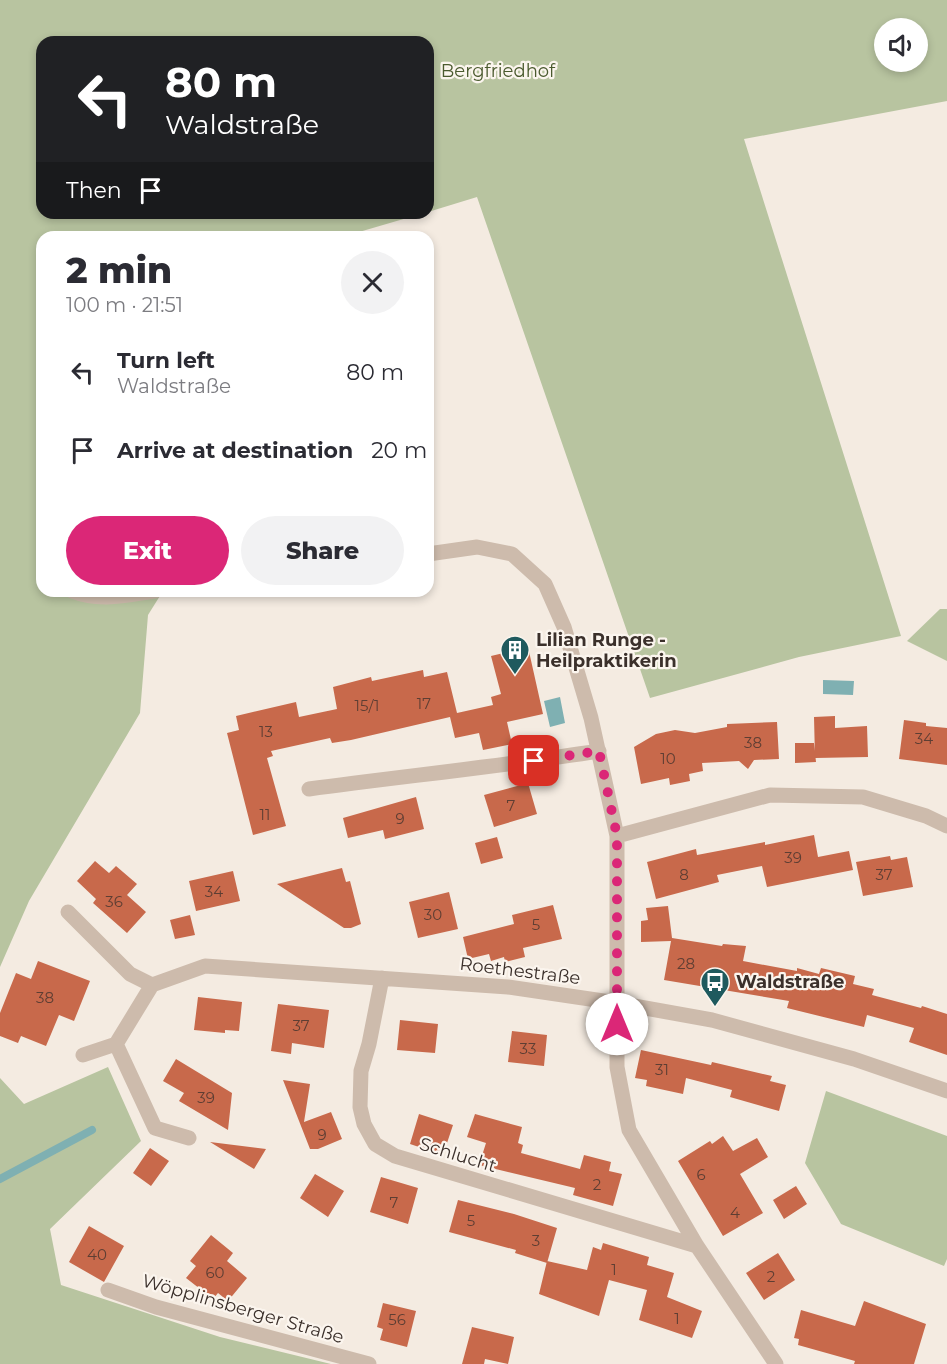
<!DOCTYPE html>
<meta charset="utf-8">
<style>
body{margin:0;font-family:Montserrat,sans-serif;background:#f2f2f3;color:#2b2b33;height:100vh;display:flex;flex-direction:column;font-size:22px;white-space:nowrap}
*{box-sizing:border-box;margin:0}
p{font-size:20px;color:#7c7c81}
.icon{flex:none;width:33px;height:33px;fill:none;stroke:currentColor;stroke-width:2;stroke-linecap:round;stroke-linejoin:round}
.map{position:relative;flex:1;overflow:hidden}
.side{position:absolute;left:36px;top:231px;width:398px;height:366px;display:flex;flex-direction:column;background:#fff;border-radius:18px;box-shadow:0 3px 9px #0003}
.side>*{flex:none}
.hud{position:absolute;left:36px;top:36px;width:398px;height:183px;border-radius:18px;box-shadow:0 3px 9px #0003;background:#202124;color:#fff;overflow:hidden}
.tools{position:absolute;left:874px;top:18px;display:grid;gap:12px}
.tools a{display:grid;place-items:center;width:54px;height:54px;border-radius:50%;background:#fff;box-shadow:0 3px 9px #0003;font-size:30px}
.pin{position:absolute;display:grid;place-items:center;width:51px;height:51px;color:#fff;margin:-26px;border-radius:12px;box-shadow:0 3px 9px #0006}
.me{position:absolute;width:66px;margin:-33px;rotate:0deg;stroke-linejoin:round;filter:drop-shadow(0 0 4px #0008)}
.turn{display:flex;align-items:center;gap:21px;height:126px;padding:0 30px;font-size:27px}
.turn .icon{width:78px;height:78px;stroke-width:2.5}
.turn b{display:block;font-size:42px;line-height:51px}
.then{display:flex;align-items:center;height:57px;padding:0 30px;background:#0003;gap:12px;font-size:22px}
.round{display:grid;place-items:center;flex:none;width:63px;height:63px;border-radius:32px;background:#f2f2f3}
.summary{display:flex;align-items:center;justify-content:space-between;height:102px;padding:0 30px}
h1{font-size:36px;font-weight:800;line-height:45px}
.button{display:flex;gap:12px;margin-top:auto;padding:12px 30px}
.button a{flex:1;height:69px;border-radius:36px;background:#db2777;color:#fff;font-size:24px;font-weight:800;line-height:69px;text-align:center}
.button a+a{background:#f2f2f3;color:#2b2b33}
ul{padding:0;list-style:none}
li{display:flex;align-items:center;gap:18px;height:78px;padding:0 30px}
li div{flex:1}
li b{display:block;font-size:22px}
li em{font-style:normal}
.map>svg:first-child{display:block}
.green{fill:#b8c4a0;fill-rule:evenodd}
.water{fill:#7fb0b2}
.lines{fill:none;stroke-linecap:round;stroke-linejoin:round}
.stream{stroke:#7fb0b2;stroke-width:8}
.building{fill:#c8694b}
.minor{stroke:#cdbbac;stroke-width:15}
.route{stroke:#db2777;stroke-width:10;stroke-dasharray:0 18}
.labels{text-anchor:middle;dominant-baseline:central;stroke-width:4.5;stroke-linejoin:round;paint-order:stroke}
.number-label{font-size:15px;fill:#5e3e33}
.park-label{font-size:18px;fill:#4a5a2e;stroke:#fbf5ee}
.poi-label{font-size:18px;font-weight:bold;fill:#3b302b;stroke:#fbf5ee;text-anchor:start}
.street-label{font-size:18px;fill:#3b302b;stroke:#fbf5ee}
</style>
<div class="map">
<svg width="947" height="1364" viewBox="0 0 947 1364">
<rect width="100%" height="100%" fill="#f4ebe1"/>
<path class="green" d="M0,0H947V101L744,139L901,636L799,657L650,698L477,197L428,212V42H42V213H424L342,237H42V591H163L148,615L140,713L29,901L0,967ZM885,28H918V62H885Z
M940,609H947V661L907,641Z
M108,1067L141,1141L50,1229L61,1285L220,1337L331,1364H0V1078L24,1104Z
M826,1091L947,1136V1259L944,1266L841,1224L805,1163Z"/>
<path class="water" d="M823,680L854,681L853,695L823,694Z
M560,697L565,723L550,727L544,701Z"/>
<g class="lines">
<path class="stream" d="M0,1179L92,1130"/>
</g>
<path class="building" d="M528,647L543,714L507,722L512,744L483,750L479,733L455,738L450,717L351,740L332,743L330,738L271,751L273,756L267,758L286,826L253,835L227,733L239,730L236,716L296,702L299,717L337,709L333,687L371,677L372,681L423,670L424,677L447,672L457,713L493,705L491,697L501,694L491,656Z
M835,716V728L867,726L868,757L815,758L814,717Z
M904,720L926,723V726L947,728V765L899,759Z
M777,722L779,759L754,760L748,769L739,761L702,763L703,771L689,774L690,781L670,785L669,778L641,784L634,747L656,734L675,730L695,733L727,727V724Z
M795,743H814L816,762L795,763Z
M528,783L537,814L494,827L484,795Z
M416,797L424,829L385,839L383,830L348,838L343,818Z
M814,835L818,857L849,851L853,870L767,887L762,866L717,875L719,882L656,899L647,862L696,849L697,855L765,842V845Z
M497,837L503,858L481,864L475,843Z
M890,856L891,860L907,857L913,887L863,896L856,862Z
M95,861L109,873L116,866L137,884L127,895L146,912L127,933L93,903L96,899L77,881Z
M342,868L346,882L350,881L361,924L351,928H344L277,884Z
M233,871L240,901L196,911L189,881Z
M449,892L458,929L418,938L409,902Z
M553,905L562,939L523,948L525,957L505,962L504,957L491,961L489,954L468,959L463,937L514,924L512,915Z
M668,906L672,938L722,946L723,944L746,946L743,961L797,971V968L819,974L821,968L855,976L853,984L874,989L872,995L921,1008L922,1006L947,1014V1055L909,1042L914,1028L867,1015L864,1027L787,1008L789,1001L664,980L671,941L641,942V921L648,920L646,908Z
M190,915L195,935L175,939L170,920Z
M38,961L90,981L74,1021L59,1015L46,1046L21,1036L18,1043L0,1036V1013L16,973L31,979Z
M198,997L242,1002L239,1031L225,1030V1033L194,1030Z
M278,1004L329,1010L324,1048L292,1043L291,1054L271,1051Z
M400,1020L438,1024L435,1053L397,1050Z
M512,1031L547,1035L544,1066L508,1062Z
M641,1050L711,1065L712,1062L772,1076L770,1081L786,1085L779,1111L730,1097L732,1090L686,1078L683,1094L646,1086L647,1080L635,1078Z
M176,1059L232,1093L228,1130L179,1101L184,1093L163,1081Z
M283,1080L310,1084L304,1122L331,1112L342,1139L318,1149H310Z
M419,1114L453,1125L443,1155L410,1144Z
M475,1114L522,1127L518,1143L523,1145L521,1153L580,1169L584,1155L611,1162L609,1171L622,1174L613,1206L573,1195L575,1188L479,1165L486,1143L467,1137Z
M723,1136L733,1151L757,1138L768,1157L740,1174L763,1213L723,1236L678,1161L710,1141L712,1144Z
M210,1142L266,1149L254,1169Z
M150,1148L169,1161L151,1186L133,1173Z
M315,1174L344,1191L328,1217L300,1198Z
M381,1177L418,1188L408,1224L370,1212Z
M796,1186L807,1204L784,1219L773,1200Z
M458,1200L514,1214L557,1228L547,1263L515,1253L516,1250L449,1232Z
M89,1226L124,1246L104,1282L69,1262Z
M211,1235L233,1253L227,1261L247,1278L228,1301L218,1293L213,1299L186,1278L196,1266L190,1261Z
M603,1243L649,1257L647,1265L674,1273L667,1297L702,1311L692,1338L639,1320L647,1290L609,1280L599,1316L539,1294L547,1261L587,1270L593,1247L601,1250Z
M778,1253L795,1280L764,1300L746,1273Z
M864,1301L926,1324L914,1364H854L855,1361L798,1345L799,1339L794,1338L801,1310L855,1326Z
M383,1303L416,1311L407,1347L380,1340L383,1329L377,1327Z
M472,1327L514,1337L508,1364L485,1359L484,1364H462Z"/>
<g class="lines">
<path class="minor" d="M428,554L477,547L512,554L545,584L564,627L591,718L617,836V1067L629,1130L697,1246L776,1364
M72,591C100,602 127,595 155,591
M309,789C406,776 503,766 599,751
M617,836L770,795L863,797L926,816L947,826
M68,912L130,974L152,985
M382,978L369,1044L361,1071L360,1107L364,1124L375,1144L395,1156L697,1246
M116,1044L155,1128L189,1138
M83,1055L116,1044L152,985L205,966L508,987L617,1003L712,1020L854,1059L947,1091
M108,1290L156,1307L369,1364"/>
</g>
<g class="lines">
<path class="route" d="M534,761L599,751L617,836V1024"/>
</g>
<defs>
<g id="building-pin" transform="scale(1.5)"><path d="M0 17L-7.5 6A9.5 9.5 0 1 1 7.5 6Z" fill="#1f5a5e" stroke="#fbf5ee"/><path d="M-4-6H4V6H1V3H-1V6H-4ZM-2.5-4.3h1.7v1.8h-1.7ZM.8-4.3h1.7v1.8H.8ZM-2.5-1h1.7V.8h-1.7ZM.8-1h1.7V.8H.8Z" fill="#fff"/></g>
<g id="bus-pin" transform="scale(1.5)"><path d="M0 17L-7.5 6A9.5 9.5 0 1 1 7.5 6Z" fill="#1f5a5e" stroke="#fbf5ee"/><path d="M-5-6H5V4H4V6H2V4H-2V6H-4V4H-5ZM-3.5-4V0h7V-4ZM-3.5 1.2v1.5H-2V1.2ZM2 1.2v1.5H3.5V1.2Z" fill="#fff"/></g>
</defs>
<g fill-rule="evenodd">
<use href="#building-pin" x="515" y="650"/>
<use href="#bus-pin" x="715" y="982"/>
</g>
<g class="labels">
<g class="number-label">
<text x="424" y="703">17</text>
<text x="367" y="705">15/1</text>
<text x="266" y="731">13</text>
<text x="924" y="738">34</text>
<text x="753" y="742">38</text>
<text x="668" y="758">10</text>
<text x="511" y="805">7</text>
<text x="265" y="814">11</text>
<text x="400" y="818">9</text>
<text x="793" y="857">39</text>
<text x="684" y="874">8</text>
<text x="884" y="874">37</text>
<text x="214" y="891">34</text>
<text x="114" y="901">36</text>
<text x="433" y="914">30</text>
<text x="536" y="924">5</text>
<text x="686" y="963">28</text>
<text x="45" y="997">38</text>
<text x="301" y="1025">37</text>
<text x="528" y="1048">33</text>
<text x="662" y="1069">31</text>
<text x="206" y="1097">39</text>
<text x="322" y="1134">9</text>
<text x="701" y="1174">6</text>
<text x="597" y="1184">2</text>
<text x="394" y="1202">7</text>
<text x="735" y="1212">4</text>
<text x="471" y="1220">5</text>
<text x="536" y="1240">3</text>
<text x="97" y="1254">40</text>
<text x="614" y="1269">1</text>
<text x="215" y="1272">60</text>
<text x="771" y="1276">2</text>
<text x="677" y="1318">1</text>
<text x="397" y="1319">56</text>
</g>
<g class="park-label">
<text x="498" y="71">Bergfriedhof</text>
</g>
<g class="poi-label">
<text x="536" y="640">Lilian Runge -<tspan x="536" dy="21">Heilpraktikerin</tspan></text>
<text x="736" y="982">Waldstraße</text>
</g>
<g class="street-label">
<text transform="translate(520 971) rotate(7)">Roethestraße</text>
<text transform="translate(458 1155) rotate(17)">Schlucht</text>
<text transform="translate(243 1309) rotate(16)">Wöpplinsberger Straße</text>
</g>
</g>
</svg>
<div class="tools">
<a><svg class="icon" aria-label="sound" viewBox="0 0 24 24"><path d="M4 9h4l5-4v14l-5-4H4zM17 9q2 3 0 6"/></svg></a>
</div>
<div class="pin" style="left:534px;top:761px;background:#d93025"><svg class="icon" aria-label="arrive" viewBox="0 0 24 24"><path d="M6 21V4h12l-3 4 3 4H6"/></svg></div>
<svg class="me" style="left:617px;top:1024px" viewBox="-20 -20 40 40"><circle r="19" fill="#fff"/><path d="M0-13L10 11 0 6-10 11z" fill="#db2777"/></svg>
<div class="hud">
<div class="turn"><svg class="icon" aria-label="left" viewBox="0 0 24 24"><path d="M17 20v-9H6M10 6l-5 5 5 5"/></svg><div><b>80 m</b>Waldstraße</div></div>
<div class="then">Then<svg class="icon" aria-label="arrive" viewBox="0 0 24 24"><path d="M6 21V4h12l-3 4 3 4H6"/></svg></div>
</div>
<section class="side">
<div class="summary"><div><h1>2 min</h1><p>100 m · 21:51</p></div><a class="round"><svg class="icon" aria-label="close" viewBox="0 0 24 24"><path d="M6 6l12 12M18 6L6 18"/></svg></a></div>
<ul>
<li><svg class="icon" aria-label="left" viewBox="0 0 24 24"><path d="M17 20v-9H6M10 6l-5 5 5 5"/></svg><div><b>Turn left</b><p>Waldstraße</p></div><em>80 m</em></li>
<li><svg class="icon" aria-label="arrive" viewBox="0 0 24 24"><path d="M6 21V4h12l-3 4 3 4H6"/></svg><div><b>Arrive at destination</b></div><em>20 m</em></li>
</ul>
<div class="button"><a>Exit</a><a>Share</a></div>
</section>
</div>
